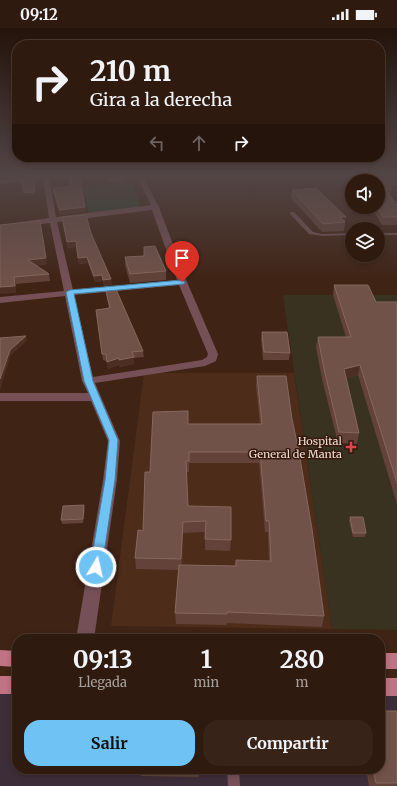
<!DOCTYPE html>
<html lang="es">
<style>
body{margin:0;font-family:Merriweather,serif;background:#372318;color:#f1f3f6;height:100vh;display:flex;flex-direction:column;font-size:15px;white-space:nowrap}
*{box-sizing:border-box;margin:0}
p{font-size:13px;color:#a7a19e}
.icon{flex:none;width:22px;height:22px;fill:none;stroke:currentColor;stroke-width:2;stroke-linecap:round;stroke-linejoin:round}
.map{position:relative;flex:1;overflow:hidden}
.details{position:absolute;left:12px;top:606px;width:373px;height:140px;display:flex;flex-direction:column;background:#2f1a0f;border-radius:16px;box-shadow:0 2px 6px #0003,0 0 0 1px #4a382f}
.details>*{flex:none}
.hud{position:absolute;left:12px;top:12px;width:373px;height:122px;border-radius:16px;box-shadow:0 2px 6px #0003,0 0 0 1px #4a382f;background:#2f1a0f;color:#f1f3f6;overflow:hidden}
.controls{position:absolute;left:345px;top:146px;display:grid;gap:8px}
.controls a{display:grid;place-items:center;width:40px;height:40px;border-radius:50%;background:#2f1a0f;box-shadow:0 2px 6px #0003,0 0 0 1px #4a382f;font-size:20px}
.pin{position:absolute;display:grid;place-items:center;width:34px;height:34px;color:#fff;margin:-41px -17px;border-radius:50% 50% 50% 0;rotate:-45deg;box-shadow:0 0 4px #0007}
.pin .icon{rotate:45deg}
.me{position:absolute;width:44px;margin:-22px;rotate:9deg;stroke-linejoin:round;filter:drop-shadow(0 0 3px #0008)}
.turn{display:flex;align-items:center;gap:14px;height:84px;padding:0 12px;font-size:18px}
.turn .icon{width:52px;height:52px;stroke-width:2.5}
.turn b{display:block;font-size:28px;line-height:34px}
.lanes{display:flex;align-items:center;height:38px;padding:0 12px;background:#0003;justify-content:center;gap:20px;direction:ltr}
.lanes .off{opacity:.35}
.eta{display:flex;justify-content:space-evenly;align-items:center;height:68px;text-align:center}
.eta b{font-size:24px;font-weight:700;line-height:28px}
.button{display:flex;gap:8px;margin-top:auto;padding:8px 12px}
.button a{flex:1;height:46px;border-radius:16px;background:#6fc2f4;color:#111;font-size:16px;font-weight:700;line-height:46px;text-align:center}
.button a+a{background:#372318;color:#f1f3f6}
.status{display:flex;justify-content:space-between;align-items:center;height:28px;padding:0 20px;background:#2f1a0f;direction:ltr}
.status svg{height:11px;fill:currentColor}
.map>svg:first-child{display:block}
.built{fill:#4d2c1a}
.industrial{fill:#3d2d38}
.medical{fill:#393221}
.green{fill:#2b412f}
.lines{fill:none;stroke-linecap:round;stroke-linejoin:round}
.lane{fill:#765057;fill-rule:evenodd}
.street{fill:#765057;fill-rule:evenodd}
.primary{fill:#c07382;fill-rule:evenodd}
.wall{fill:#624239;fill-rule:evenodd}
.shaded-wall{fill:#4d2e23}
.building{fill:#715249;stroke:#84685e}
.route{fill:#6fc2f4;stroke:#487e9f}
.health-dot{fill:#e0444e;stroke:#34190b;stroke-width:1.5}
.labels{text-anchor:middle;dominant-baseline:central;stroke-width:3;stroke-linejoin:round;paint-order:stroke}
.poi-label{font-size:11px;fill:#eedbd2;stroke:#34190b;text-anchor:end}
</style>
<div class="status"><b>09:12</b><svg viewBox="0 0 49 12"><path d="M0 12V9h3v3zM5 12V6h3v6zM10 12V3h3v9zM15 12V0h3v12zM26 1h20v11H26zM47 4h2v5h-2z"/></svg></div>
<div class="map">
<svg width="397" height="758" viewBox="0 0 397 758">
<rect width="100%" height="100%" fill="#3f2314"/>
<path class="built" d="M144,345H294L332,601L111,598Z"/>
<path class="industrial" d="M17,658V741H380V667H397V758H0V659Z"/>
<path class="medical" d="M283,267H397V602L332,601Z"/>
<path class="green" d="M131,154L141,179L89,185L83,159Z"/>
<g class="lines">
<path class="lane" d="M290,184H294L313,204L322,206L352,205V207L322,208L309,206L290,186Z
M378,205H397V207H378Z
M227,741H239L240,758H228Z"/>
<path class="street" d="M25,149H40L37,151L0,156V152Z
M43,149H49L56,189L151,177L137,149H143L159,179L187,254L218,326L216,333L205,338L95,355L120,413L117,452L94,611H76L103,452L108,413L91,373H0V365H88L82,353L65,268L0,275V269L64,263L50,195L0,201V197L49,190ZM152,182L177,252L73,262L57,194ZM179,257L208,326L207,329L202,332L93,349L74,267Z"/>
<path class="primary" d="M0,622L17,623V639L0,638Z
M380,625H397V641H380Z
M0,648H17V666H0Z
M380,650H397V668H380Z"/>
</g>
<path class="wall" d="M340,149H397V157H389L391,161L390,167L397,177V197H382L371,179H378V153H356L354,149Z
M70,158L85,184L60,187L53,164V160Z
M292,162L346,189L344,203L322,204L291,170Z
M62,189L91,205L112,257L104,258L103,253L95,254L88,235L79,236L76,219L68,220Z
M0,197L47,236L36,238L49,246L50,253L16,256V265Z
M125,229L166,243V252L130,255L125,237Z
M334,257L376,274H397V476L358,347L346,350L359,405L357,416L338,415L322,351L316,319L318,309H346L333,267Z
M105,259L143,323L144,329L134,330V336L119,339V337L108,341L107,333L103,332L97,288L109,281L106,265Z
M262,304L290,325L289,332H263L261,311Z
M257,348L292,391L324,588L322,599L227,595L226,597L176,596L175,585L178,542L136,541L135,530L143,503L150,444L188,396H260L256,358ZM189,435H259L265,504H268L269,533L236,532L235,538L182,537L183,505L205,504V522L230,523L231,512L188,478L186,444H189Z
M85,481L83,495L62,496L61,492Z
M350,489L366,505L365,509H353L349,493Z
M397,683V758H369L366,741H380Z
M140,741H199V749L141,748Z"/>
<path class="shaded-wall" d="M125,149L124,154L109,155L108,152Z
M34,150L35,167L24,168V165Z
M85,179V184L60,187V182Z
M340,189H346L345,194Z
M76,213V219L68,220L67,214Z
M87,229L88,235L79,236L78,230Z
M46,230L47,236L29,239L28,232Z
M102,247L103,253L95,254L94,248Z
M14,249L16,256V265L0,266V259Z
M111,251L112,257L104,258L103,252Z
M26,308L27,313L11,327L0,362V351L10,322Z
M134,329V336L119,339V337L108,341L107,334L119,330Z
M360,337L358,347L342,352L344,341Z
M84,477L85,481L83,495V491Z
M183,494V505L181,542V531Z"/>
<path class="building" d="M70,149H80L85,179L60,182L53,160L70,158Z
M109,149H124L123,151L108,152Z
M359,149H397H384L391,161H385L397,177V182H396L397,183V189H383L377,179H378V153H362Z
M34,150L35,164L24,165L21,152Z
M316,160L346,189H340L345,194L323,196L292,162Z
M86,187L91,205L111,251L103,252L102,247L94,248L87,229L78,230L76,213L67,214L62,189Z
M40,193L46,230L28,232L49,246L14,249L15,258L0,259V197Z
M155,218L166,243L130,246L125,229L144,228V219Z
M334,257H368L376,274H397V455L360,337L344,341L359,405L339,404L324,341L318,309H351Z
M105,259H115L143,323L132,324L134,329L119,332V330L107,334L106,326H102L96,282L110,280Z
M262,304H287L290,325L264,324Z
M26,308L10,322L0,351V310Z
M257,348H286L292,391L299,424L312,501L324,588L227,584V586L175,585L179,537L236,538V532L271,533L269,493H266L260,424H189V433H186L188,478L231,479V512L205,511L206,493L183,494L181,531L135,530L138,502L143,503L145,444H150L153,384L188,383V396H262Z
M84,477L83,491L61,492L63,478Z
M350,489H363L366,505H353Z
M380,683H397V755H376L373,741H380Z"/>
<linearGradient id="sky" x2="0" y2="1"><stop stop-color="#23130b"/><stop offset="0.58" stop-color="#524545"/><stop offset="1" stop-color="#524545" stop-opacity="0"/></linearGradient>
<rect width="397" height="255" fill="url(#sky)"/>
<path class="route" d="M182,252L185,254L184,256L74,266L93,353L118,412L115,452L102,539L101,542L96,543L92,542L90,539L105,452L109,412L84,353L66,264L70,262Z"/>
<path class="health-dot" d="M349 413h4v4h4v4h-4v4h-4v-4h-4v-4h4z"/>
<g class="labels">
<g class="poi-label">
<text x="342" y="413">Hospital<tspan x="342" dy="13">General de Manta</tspan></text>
</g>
</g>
</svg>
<div class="controls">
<a><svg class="icon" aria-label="sound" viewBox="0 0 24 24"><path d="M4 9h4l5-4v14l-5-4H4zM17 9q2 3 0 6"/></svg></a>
<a><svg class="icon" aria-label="layers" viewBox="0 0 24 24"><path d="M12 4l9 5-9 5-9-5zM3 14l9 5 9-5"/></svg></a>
</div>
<div class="pin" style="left:182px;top:254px;background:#d93025"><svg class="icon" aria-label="arrive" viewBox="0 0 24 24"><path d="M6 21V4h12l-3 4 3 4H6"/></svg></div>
<svg class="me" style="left:96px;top:539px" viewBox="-20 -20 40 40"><circle r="17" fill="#6fc2f4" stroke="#fff" stroke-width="3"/><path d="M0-11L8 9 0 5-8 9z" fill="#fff"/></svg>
<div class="hud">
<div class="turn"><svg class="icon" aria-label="right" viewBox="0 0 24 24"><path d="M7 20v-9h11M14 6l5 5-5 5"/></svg><div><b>210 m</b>Gira a la derecha</div></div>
<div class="lanes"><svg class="icon off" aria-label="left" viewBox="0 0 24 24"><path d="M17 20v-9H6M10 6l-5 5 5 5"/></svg><svg class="icon off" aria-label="ahead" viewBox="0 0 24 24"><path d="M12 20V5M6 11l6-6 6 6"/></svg><svg class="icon" aria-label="right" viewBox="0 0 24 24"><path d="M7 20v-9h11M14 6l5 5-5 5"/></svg></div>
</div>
<section class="details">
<div class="eta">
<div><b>09:13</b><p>Llegada</p></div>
<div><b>1</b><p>min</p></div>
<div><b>280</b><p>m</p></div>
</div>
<div class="button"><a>Salir</a><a>Compartir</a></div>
</section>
</div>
